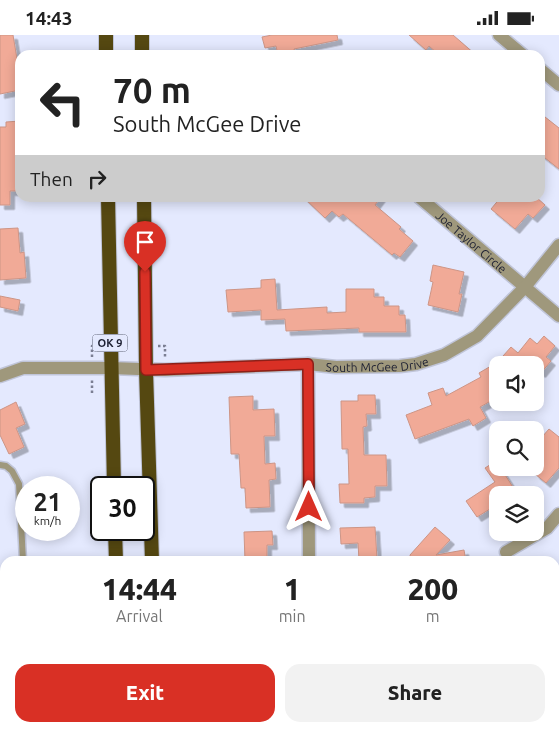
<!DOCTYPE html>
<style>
body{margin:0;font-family:Ubuntu,sans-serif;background:#f2f2f2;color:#222;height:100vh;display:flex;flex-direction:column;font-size:19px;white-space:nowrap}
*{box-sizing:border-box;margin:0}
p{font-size:16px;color:#767676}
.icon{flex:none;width:28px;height:28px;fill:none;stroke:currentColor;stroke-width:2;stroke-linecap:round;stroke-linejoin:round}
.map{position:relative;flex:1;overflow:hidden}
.sheet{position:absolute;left:0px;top:521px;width:560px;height:176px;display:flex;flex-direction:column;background:#fff;border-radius:15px 15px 0 0;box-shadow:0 2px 12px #0003}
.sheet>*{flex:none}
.top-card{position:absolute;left:15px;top:15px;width:530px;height:152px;border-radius:15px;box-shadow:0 2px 12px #0003;background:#fff;color:#222;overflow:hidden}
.fabs{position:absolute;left:489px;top:321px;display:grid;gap:10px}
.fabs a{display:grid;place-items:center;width:55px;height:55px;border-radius:10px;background:#fff;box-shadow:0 2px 12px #0003;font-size:25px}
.speed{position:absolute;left:15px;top:441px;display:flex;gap:10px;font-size:25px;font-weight:700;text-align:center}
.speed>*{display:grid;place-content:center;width:65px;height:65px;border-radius:50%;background:#fff;box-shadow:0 2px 12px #0003;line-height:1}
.speed small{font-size:12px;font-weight:400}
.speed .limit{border:2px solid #111;border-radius:8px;background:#fff;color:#111}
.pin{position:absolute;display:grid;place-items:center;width:42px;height:42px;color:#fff;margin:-51px -21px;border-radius:50% 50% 50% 0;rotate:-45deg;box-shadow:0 0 5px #0007}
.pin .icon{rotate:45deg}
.me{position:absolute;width:55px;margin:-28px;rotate:0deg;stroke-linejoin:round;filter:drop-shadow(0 0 4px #0008)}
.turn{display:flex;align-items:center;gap:18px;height:105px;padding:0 15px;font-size:22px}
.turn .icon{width:65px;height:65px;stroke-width:2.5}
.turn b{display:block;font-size:35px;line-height:42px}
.then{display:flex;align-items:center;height:48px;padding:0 15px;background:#0003;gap:10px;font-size:19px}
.eta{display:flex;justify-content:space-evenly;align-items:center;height:85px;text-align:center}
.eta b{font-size:30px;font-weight:800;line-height:35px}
.primary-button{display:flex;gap:10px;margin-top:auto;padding:10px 15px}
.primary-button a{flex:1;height:58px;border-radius:15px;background:#d93025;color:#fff;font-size:20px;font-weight:800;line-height:58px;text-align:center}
.primary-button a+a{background:#f2f2f2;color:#222}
.status{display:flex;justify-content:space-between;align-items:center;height:35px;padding:0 25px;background:#fff;direction:ltr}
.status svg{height:14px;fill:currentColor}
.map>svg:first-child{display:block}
.building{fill:#f1aa97;stroke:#cd9586;filter:url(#shadow)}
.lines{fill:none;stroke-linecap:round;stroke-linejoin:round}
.service-casing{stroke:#c0c5d9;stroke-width:9}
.minor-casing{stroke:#c0c5d9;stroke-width:15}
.tertiary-casing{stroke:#c0c5d9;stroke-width:15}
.trunk-casing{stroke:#c0c5d9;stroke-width:16}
.path{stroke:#7b7f93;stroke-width:2.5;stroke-dasharray:2.5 2.5;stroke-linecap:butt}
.service{stroke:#9f987c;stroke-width:6}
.minor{stroke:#9f987c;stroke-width:12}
.tertiary{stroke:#9f987c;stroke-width:12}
.trunk{stroke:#554811;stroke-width:14}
.route-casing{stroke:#8d1f18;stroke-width:12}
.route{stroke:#d93025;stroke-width:9}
.labels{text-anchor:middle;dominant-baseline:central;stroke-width:4;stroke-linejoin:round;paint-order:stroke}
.shield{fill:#e4e9fe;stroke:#585c6f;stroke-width:1}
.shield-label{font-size:11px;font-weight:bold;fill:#1c1f32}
.street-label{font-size:12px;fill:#1c1f32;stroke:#e4e9fe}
</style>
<div class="status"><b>14:43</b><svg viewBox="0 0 49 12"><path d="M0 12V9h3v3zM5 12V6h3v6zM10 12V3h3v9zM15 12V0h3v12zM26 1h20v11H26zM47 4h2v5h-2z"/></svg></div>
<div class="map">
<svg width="559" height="697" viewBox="0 0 559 697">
<defs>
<filter id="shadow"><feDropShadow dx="4.5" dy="4.5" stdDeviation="0" flood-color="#0004"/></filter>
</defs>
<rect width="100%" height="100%" fill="#e4e9fe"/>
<path class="building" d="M0,0H13L20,42V55L0,59Z
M272,0H337L338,5L294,14L295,18L278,20L276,11L265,13L262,2Z
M409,0H453L476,20H439L429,11L426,15Z
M540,78L559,93V134L540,119Z
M20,86V156H10V170H0V92H6V87Z
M303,162H381L375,170L401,192L399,194L413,206L400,222L394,218L392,220L343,179L339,182L332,176L325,183Z
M501,162H536L545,170L533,183L528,179L515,194L491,174Z
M18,193L20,218L24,217L26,243L0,245V194Z
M433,230L464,237L459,259H462L458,277L428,270L433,247L430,246Z
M275,244L277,275L327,272V278L346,277V254H374V262H384V271H399V280H405L406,297H359V293L286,296L285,284L261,285V275L228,277L226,255L261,253V245Z
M0,261L20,265L18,276L0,272Z
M544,301L555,311L546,322L551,326L541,338L535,334V330H495L511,312L518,318L530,303L537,309Z
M491,331L498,344V362L480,372L486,383L473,391L469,384L415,404L406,380L432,370L428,358L443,353L446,361L481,342L479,338Z
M358,360H375L376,379H366L367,391L363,392L364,420H386L387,451H375V462L364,463V468H340L339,449H349L348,414H342L341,366H358Z
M253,361V375L274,374L275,401H264L265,429L275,428L276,444L269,445L270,472L246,473L245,453H241L239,419H231L229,362Z
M16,367L25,389L16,393L24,412L9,419L0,400V375Z
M549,394L559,402V433L546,448L535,439V426L543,417L535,410Z
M496,426L498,432H500L518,460H498V469L477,482L466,466L495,447L485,433Z
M375,492L377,524L359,525L358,508L341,509L340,493Z
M435,492L450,505L436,520L464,515L466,526H433V523L430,526H411L410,520Z
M272,496L273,510H267V526H245L244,497Z"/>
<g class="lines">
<g class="service-casing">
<path id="service" d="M0,430L6,431L12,436L19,449L23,526
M0,569L5,577
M36,692L37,697"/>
</g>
<g class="minor-casing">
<g id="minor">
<path d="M499,0L523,20"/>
<path d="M540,34L559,50"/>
<path id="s1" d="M419,162L559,281"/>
<path d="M308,329L309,526"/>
<path d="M506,517L547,493L559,479"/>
<path d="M417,692L423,697"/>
<path d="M332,697L336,692"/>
<path d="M376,697L380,692"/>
</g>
</g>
<g class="tertiary-casing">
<g id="tertiary">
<path id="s2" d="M0,341L23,333H111L165,335L308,329L336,332L400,331L416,329L444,320L477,301L525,252L559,210"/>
</g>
</g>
<g class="trunk-casing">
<path id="trunk" d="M106,0V20
M142,0V20
M108,162L114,452
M144,162L146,335L152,526
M115,495L116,526
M129,692V697
M164,692L165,697"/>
</g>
<path class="path" d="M158,311H165V322
M92,322V311H98
M92,358V345"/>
<use href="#service" class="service"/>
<use href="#minor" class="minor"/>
<use href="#tertiary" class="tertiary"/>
<use href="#trunk" class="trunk"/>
</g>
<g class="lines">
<g class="route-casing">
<path id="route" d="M145,237L146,335L308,329L309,472"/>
</g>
<use href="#route" class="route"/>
</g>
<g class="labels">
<rect class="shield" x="92.5" y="299.5" width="35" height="17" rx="4"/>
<g class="shield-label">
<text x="110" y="308">OK 9</text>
</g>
<g class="street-label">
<text stroke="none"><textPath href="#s1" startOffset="69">Joe Taylor Circle</textPath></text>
<text stroke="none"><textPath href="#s2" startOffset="379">South McGee Drive</textPath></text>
</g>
</g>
</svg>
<div class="fabs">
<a><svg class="icon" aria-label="sound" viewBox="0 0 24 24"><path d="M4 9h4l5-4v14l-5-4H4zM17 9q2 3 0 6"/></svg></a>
<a><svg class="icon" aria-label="search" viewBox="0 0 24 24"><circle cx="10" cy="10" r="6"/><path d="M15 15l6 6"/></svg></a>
<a><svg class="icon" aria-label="layers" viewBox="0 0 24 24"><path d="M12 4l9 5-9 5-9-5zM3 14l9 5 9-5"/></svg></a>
</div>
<div class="speed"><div>21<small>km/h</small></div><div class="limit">30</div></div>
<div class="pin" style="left:145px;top:237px;background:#d93025"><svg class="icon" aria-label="arrive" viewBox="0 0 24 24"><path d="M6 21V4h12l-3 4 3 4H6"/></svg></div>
<svg class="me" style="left:309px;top:472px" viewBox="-20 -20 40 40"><path d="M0-17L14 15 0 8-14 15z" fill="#d93025" stroke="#fff" stroke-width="4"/></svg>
<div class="top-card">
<div class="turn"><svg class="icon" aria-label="left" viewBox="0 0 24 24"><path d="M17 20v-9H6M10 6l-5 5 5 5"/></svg><div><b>70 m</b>South McGee Drive</div></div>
<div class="then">Then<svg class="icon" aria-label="right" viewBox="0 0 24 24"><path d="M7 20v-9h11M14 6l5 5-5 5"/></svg></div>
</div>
<section class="sheet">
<div class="eta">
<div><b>14:44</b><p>Arrival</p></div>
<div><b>1</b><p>min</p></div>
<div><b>200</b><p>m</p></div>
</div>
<div class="primary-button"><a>Exit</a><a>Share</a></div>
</section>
</div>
